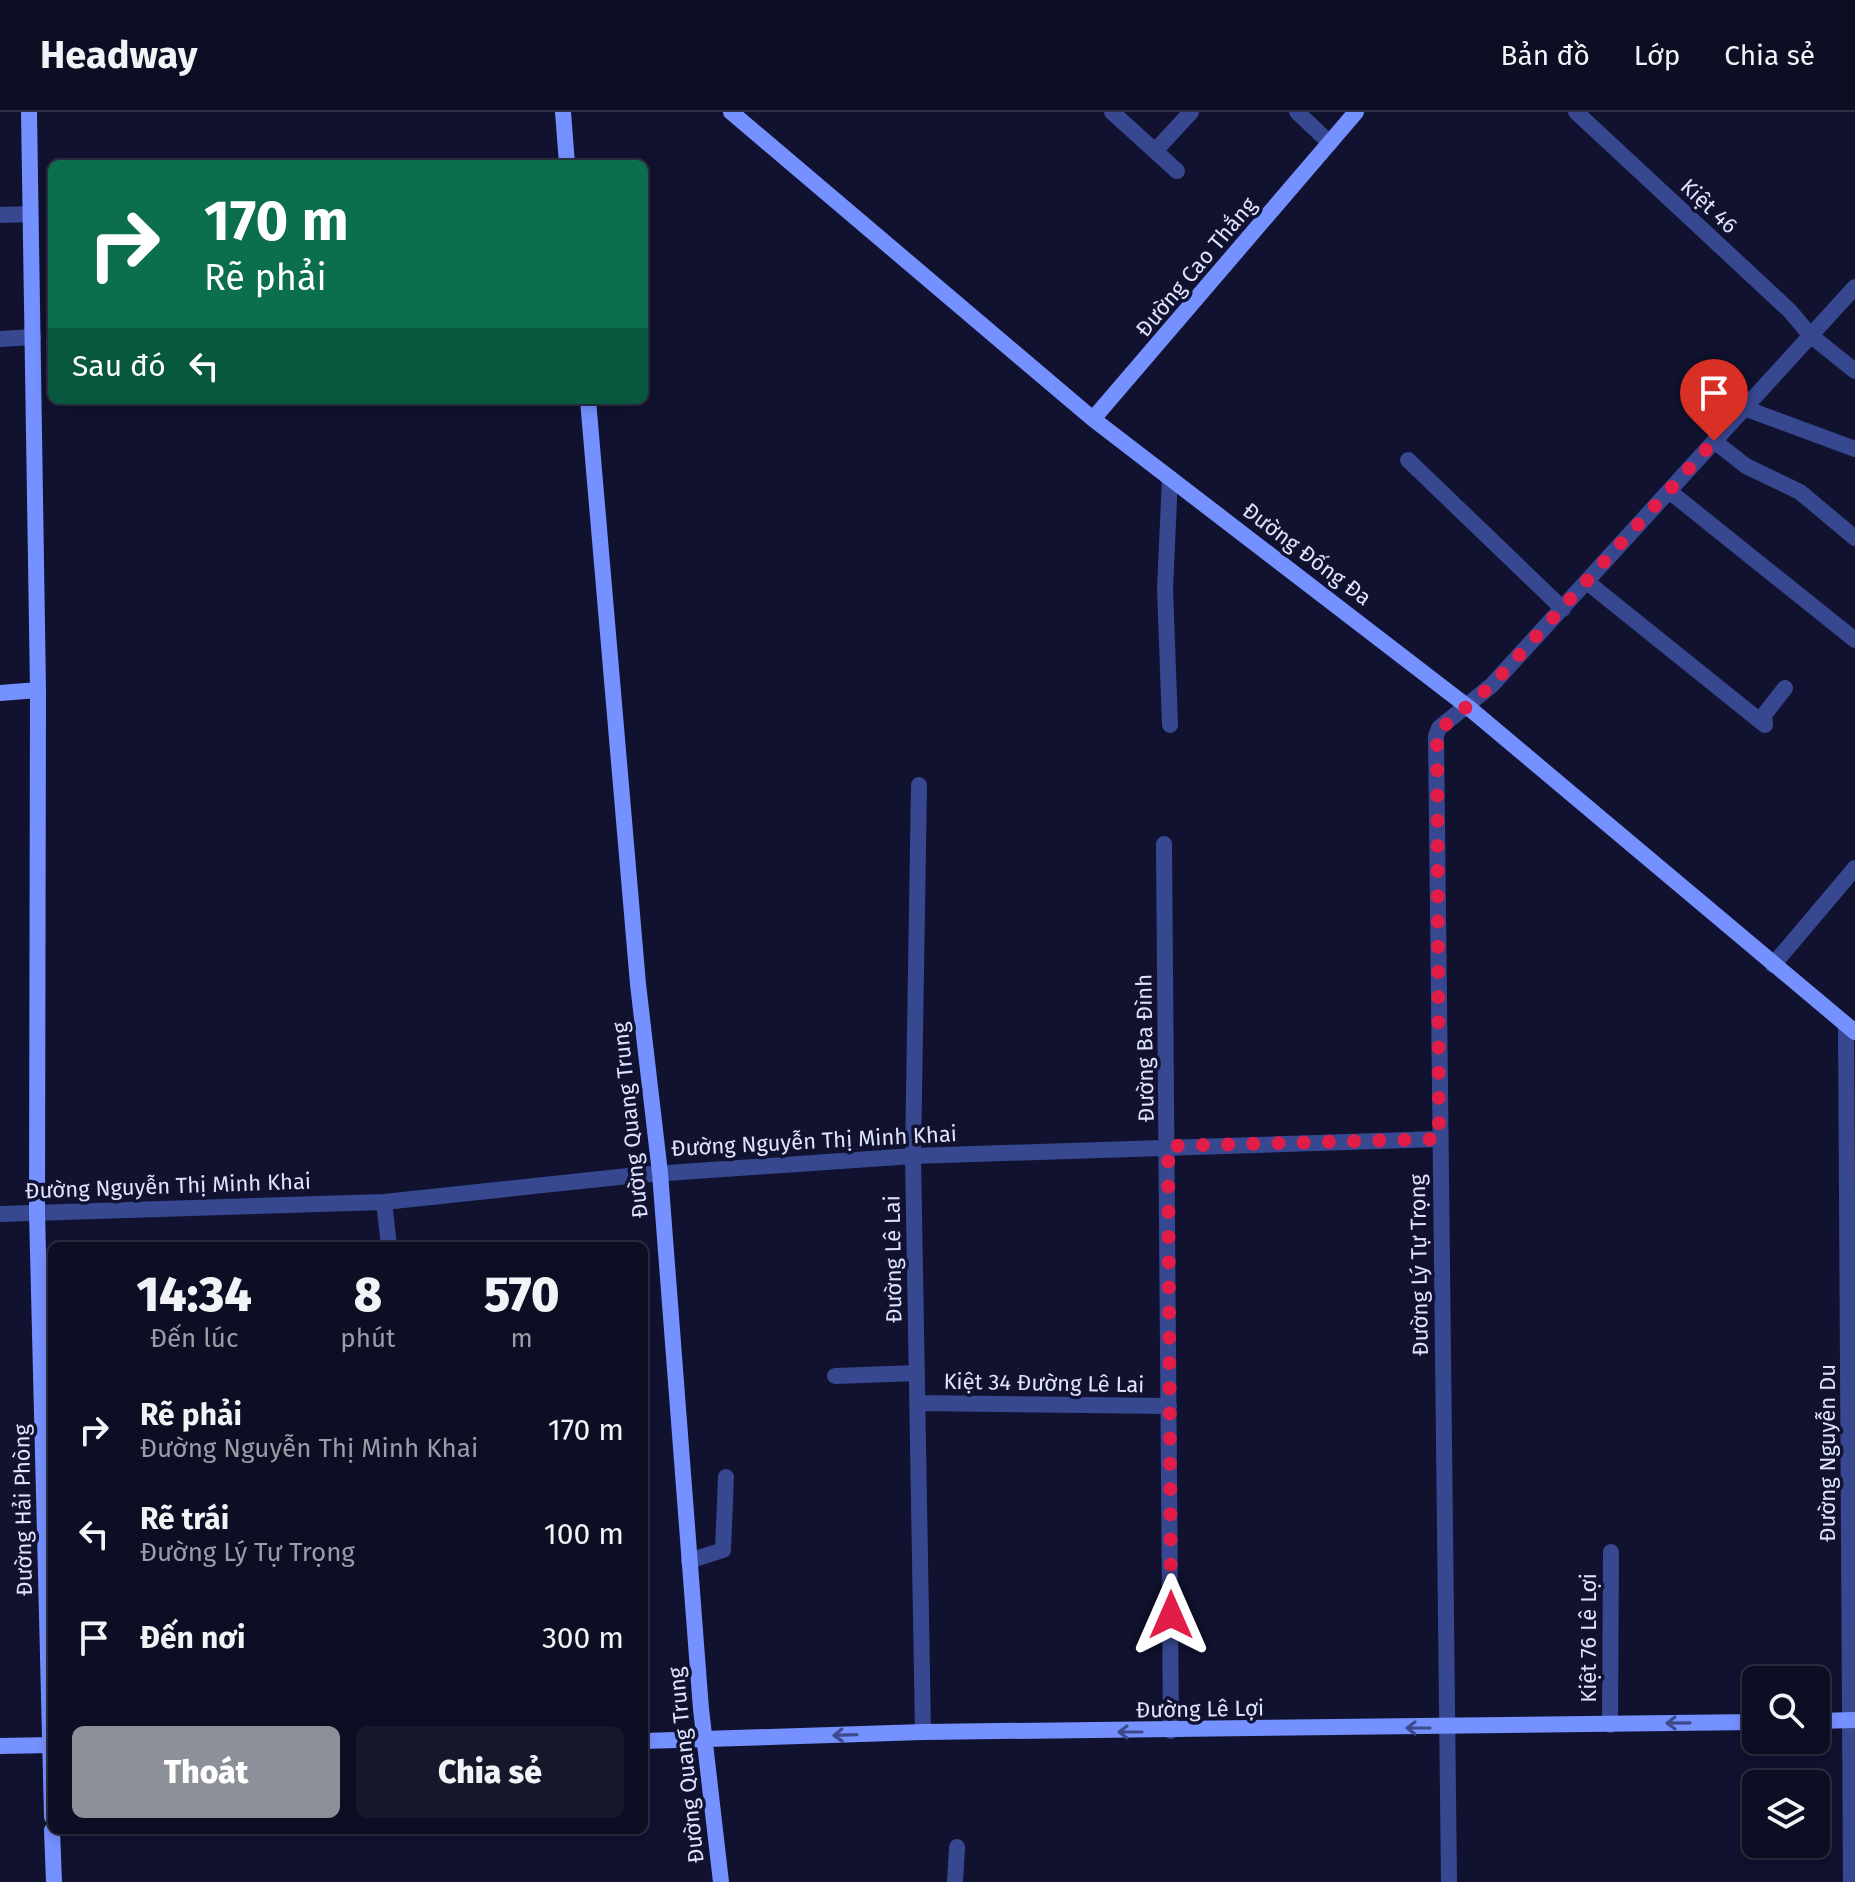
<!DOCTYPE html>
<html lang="vi">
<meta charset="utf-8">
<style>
body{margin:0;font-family:"Fira Sans",sans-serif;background:#15172b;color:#f1f3f6;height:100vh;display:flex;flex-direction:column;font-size:30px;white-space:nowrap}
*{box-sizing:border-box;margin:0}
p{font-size:26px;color:#9a9ca6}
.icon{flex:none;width:44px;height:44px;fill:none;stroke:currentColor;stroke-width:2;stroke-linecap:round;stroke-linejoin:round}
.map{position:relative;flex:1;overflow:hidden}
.drawer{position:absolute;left:48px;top:1130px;width:600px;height:592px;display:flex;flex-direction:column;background:#0c0e23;border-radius:12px;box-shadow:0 4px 12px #0003,0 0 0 2px #2c2e41}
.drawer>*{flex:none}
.banner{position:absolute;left:48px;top:48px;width:600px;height:244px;border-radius:12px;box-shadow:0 4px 12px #0003,0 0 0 2px #2c2e41;background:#0b6e4f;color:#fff;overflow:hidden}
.buttons{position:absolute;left:1742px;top:1554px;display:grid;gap:16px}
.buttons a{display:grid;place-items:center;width:88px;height:88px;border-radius:12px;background:#0c0e23;box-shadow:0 4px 12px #0003,0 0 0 2px #2c2e41;font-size:40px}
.pin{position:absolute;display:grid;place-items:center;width:68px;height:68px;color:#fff;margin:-82px -34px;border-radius:50% 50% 50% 0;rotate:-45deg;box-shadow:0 0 8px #0007}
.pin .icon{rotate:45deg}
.me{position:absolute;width:88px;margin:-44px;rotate:0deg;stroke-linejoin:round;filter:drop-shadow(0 0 6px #0008)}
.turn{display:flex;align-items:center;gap:28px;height:168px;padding:0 24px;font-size:36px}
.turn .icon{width:104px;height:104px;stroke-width:2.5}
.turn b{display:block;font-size:56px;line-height:68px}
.then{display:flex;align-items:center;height:76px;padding:0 24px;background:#0003;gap:16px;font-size:30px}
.eta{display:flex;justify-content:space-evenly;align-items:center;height:136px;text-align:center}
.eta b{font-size:48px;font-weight:800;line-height:56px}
.primary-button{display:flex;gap:16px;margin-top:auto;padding:16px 24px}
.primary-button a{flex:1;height:92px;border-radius:12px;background:#8c9099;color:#fff;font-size:32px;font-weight:800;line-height:92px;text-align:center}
.primary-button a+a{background:#15172b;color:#f1f3f6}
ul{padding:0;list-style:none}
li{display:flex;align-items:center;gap:24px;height:104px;padding:0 24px}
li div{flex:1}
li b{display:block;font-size:30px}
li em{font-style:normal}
header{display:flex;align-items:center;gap:48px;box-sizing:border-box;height:112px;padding:0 40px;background:#0c0e23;border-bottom:2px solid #2c2e41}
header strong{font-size:38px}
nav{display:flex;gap:44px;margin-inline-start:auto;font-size:28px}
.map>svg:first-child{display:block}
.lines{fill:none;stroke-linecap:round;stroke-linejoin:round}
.street{stroke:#374891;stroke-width:16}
.secondary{stroke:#7590ff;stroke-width:16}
.oneway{stroke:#3d4b8d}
.route{stroke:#e11d48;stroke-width:14;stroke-dasharray:0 25.2}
.labels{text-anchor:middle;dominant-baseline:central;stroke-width:7;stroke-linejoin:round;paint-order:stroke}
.street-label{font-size:22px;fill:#dee2ff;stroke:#10122f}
</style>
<header>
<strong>Headway</strong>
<nav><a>Bản đồ</a><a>Lớp</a><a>Chia sẻ</a></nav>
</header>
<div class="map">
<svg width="1855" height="1770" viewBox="0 0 1855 1770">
<rect width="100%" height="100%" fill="#10122f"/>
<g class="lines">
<path class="street" d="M1112,0L1177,59
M1297,0L1330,31
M1576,0L1790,199L1810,223L1855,259
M1156,38L1191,0
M0,103L30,102
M0,227L33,225
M1744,296L1855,337
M1714,329L1746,354L1800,380L1855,426
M1408,348L1563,497
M1669,379L1855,528
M1587,470L1765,613
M1170,613L1165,477L1170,366
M1765,613L1764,603L1785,576
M919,673L913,1044L923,1620
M1164,732L1171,1619
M1773,853L1855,756
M1846,913L1851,1770
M384,1090L389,1134
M0,1102L384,1090L638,1063L913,1044L1439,1027
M835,1264L917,1261
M917,1291L1169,1294
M689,1449L723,1438L726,1365
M1610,1613L1611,1440
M955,1770L957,1735
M1449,1770L1436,624L1439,616L1492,573L1855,175"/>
<path class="secondary" d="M29,0L38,578L37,1100L52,1705
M563,0L567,52
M731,0L1093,307L1468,595L1855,920
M588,288L638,872L660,1061L701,1597L721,1770
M1093,307L1356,0
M0,581L38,578
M1816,1609L1855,1608
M644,1629L923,1620L1756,1610
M0,1634L52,1633
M52,1718L54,1770"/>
</g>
<defs><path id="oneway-shaft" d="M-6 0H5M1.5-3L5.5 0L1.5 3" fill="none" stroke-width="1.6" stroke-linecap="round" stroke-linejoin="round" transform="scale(2)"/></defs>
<g class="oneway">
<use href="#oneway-shaft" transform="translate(1678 1611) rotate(179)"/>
<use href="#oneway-shaft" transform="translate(1418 1616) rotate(180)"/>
<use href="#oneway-shaft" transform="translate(1130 1620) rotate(180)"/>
<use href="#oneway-shaft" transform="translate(845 1623) rotate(178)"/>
</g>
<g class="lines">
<path class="route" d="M1171,1503L1168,1034L1439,1027L1437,620L1492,573L1714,329"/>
</g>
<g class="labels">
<g class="street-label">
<text transform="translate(1709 94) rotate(43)">Kiệt 46</text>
<text transform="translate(1196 155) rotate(-50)">Đường Cao Thắng</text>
<text transform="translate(1307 442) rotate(37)">Đường Đống Đa</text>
<text transform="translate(1145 936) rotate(-91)">Đường Ba Đình</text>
<text transform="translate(630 1008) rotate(-96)">Đường Quang Trung</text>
<text transform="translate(814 1029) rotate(-3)">Đường Nguyễn Thị Minh Khai</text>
<text transform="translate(168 1074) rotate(-2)">Đường Nguyễn Thị Minh Khai</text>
<text transform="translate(893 1147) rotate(-91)">Đường Lê Lai</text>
<text transform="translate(1419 1153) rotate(-91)">Đường Lý Tự Trọng</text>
<text transform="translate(1044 1271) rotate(1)">Kiệt 34 Đường Lê Lai</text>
<text transform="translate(1827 1341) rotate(-90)">Đường Nguyễn Du</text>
<text transform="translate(23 1398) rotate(-91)">Đường Hải Phòng</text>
<text transform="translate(1588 1526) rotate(-90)">Kiệt 76 Lê Lợi</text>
<text transform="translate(1200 1597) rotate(-1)">Đường Lê Lợi</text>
<text transform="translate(686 1653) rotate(-96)">Đường Quang Trung</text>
</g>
</g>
</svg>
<div class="buttons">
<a><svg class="icon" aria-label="search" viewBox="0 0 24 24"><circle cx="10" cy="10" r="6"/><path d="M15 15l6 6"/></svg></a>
<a><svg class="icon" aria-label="layers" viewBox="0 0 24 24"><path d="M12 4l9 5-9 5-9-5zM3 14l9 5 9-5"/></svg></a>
</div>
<div class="pin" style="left:1714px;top:329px;background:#d93025"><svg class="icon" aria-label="arrive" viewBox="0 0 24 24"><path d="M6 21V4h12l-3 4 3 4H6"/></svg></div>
<svg class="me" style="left:1171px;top:1503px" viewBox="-20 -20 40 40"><path d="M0-17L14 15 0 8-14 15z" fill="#e11d48" stroke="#fff" stroke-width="4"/></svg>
<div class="banner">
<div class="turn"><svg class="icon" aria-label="right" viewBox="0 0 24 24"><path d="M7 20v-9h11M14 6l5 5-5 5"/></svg><div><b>170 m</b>Rẽ phải</div></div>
<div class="then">Sau đó<svg class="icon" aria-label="left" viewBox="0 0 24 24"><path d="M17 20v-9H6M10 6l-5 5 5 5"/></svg></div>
</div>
<section class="drawer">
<div class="eta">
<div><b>14:34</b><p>Đến lúc</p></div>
<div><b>8</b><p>phút</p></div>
<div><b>570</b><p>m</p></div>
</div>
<ul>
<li><svg class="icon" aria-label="right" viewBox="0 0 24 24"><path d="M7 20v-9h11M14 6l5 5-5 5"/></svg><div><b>Rẽ phải</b><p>Đường Nguyễn Thị Minh Khai</p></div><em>170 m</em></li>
<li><svg class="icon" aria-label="left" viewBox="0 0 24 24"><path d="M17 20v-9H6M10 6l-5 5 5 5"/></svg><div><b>Rẽ trái</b><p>Đường Lý Tự Trọng</p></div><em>100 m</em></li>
<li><svg class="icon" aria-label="arrive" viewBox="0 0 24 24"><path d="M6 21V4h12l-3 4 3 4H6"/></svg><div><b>Đến nơi</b></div><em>300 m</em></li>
</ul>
<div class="primary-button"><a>Thoát</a><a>Chia sẻ</a></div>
</section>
</div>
